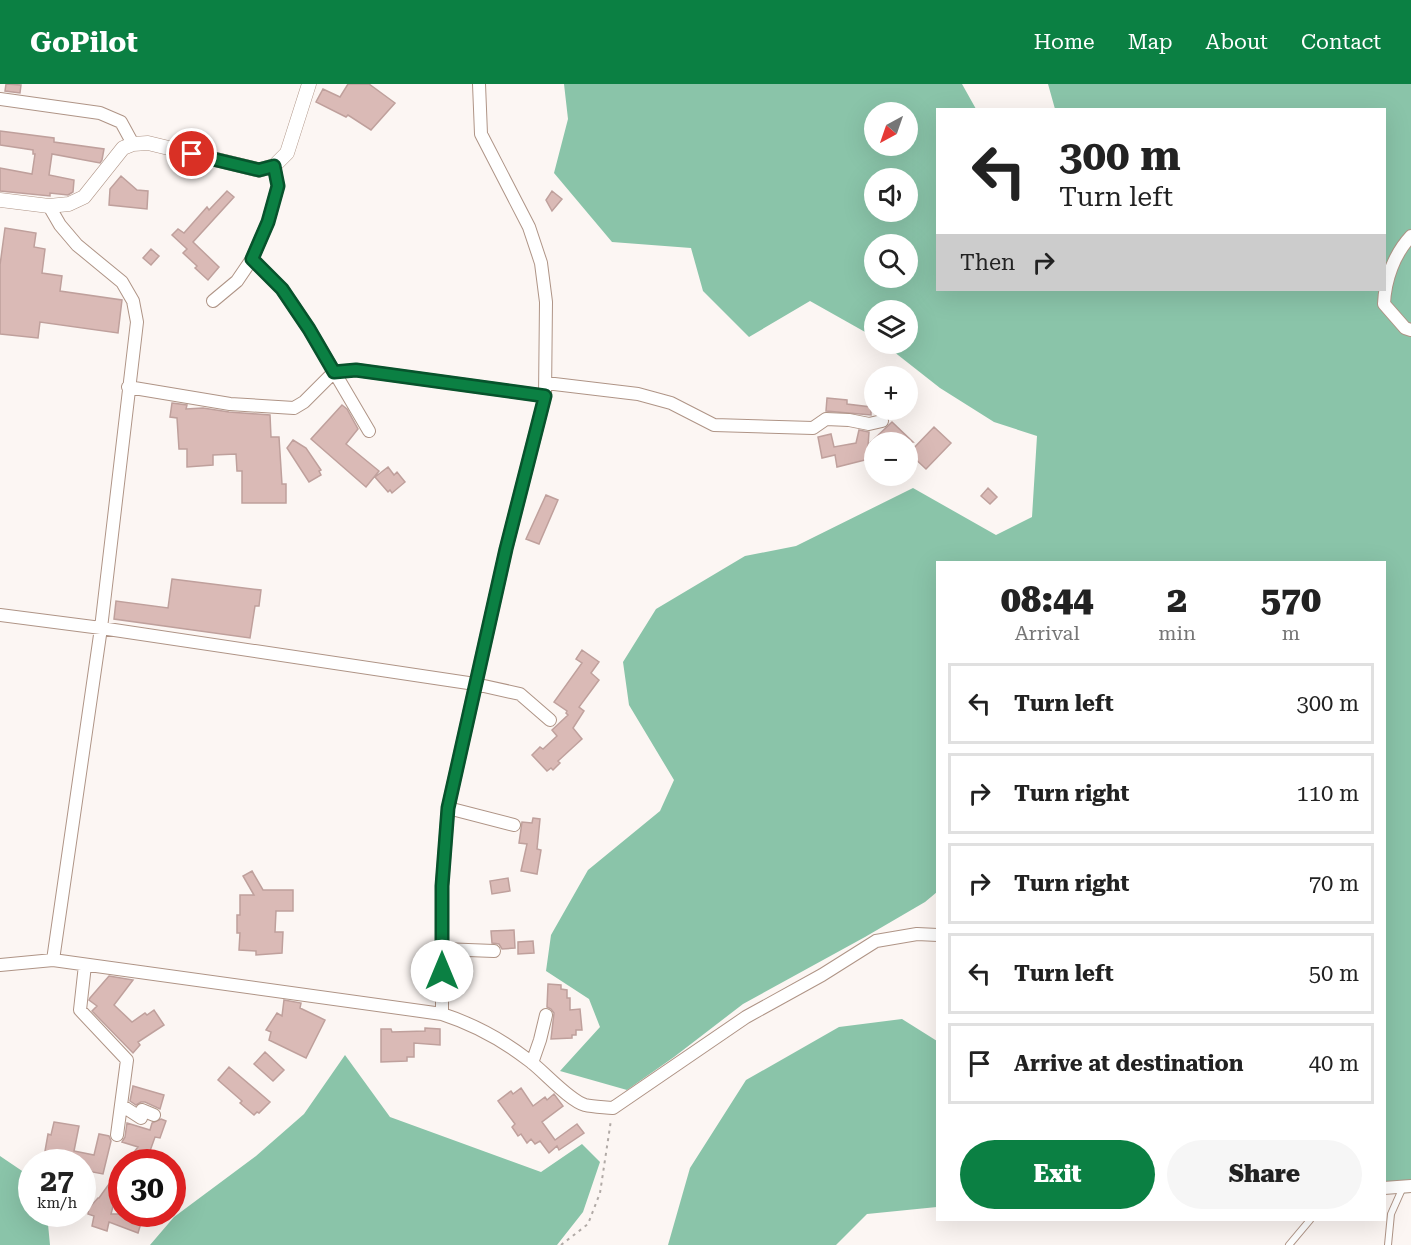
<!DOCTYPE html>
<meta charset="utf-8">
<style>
body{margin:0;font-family:"Roboto Serif",serif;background:#f6f6f6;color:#222;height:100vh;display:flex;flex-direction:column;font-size:22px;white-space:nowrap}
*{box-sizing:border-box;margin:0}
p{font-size:20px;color:#767676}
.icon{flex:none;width:33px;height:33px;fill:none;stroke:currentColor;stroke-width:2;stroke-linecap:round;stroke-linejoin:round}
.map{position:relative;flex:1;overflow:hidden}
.panel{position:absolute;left:936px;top:477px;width:450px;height:660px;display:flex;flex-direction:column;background:#fff;border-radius:0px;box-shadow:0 6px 24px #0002}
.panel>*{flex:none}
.hud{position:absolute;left:936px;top:24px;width:450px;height:183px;border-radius:0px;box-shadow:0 6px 24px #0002;background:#fff;color:#222;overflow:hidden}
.needle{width:39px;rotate:220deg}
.fabs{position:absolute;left:864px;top:18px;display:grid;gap:12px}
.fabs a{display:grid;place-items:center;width:54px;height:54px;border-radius:50%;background:#fff;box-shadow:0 6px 24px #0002;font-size:30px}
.speed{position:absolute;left:18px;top:1065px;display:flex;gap:12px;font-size:30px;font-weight:700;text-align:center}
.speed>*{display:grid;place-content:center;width:78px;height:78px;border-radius:50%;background:#fff;box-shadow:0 6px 24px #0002;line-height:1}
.speed small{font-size:15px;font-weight:400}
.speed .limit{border:9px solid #d22;background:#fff;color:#111}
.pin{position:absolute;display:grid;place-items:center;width:51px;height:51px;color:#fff;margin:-26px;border:3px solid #fff;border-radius:50%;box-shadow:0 2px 6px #0007}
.me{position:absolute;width:66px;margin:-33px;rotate:0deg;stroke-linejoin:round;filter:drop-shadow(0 0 4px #0008)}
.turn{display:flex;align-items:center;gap:21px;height:126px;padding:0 24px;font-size:27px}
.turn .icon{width:78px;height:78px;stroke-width:2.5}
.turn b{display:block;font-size:42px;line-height:51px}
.then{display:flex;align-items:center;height:57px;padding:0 24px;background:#0003;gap:12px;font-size:22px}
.eta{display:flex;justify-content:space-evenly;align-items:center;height:102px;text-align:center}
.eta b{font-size:36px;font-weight:800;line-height:42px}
.action{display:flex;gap:12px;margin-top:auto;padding:12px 24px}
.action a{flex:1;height:69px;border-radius:36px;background:#0b8043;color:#fff;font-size:24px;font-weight:800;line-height:69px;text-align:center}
.action a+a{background:#f6f6f6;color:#222}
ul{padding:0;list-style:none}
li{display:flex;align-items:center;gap:18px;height:81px;margin:0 12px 9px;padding:0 12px;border:3px solid #e0e0e0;border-radius:0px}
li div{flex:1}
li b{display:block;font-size:22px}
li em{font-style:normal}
header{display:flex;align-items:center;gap:36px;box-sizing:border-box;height:84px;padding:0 30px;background:#0b8043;color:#fff}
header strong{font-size:28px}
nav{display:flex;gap:33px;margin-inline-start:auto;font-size:21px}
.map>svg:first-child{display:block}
.forest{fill:#8ac4a9;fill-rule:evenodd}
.building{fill:#dabab6;stroke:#bfa09c;stroke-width:1.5}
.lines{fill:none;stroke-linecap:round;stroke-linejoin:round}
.service-casing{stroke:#af9486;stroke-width:8}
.minor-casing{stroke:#af9486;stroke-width:14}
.tertiary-casing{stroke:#af9486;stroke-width:15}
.path{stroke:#b1aaa6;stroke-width:2;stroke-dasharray:3 4.5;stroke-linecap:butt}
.service{stroke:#fff;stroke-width:6}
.minor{stroke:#fff;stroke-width:12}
.tertiary{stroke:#fff;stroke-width:14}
.route-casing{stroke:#07532c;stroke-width:15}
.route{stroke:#0b8043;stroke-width:10}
</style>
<header>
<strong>GoPilot</strong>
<nav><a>Home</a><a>Map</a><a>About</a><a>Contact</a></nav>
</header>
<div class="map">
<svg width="1411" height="1161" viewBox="0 0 1411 1161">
<rect width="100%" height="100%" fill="#fcf6f3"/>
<path class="forest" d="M564,0H962L976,25L938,26V206H1384V26L1055,25L1048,0H1411V1109L1384,1110V478H938L937,808L925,818L865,853L743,920L674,973L627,1006L560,987L600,943L589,915L546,887L551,851L588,786L660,727L674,696L629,621L623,578L656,525L745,472L796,462L913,404L996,451L1032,433L1037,352L994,338L940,304L884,260H908V226H874V253L810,217L749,253L703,207L691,164L612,158L554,89L568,35ZM874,28H908V62H874ZM874,94H908V128H874ZM874,160H908V194H874Z
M902,935L937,957V1123L867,1130L836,1161H668L690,1084L746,996L839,943Z
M345,971L390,1033L541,1088L582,1060L600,1078L583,1128L557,1161H150L174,1133L256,1072L304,1030Z
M0,1072L31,1093L32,1130H47L50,1161H0Z"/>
<path class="building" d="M6,0L21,1L20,9L5,7Z
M348,0H369L395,19L371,46L348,31L346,33L316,18L323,5L340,13Z
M0,47L54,54V58L104,65L102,76L100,79L52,70L49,91L74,96L73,108L68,111L50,109V112L0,107V84L32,90L35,70H33V66L0,61Z
M121,92L137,106L148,107L147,125L109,121L110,105Z
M227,107L234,113L193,158L219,183L208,196L195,184L197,182L183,169L187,165L172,151L178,145L184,149L207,123L209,126Z
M552,107L562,115L552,127L546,116Z
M5,144L36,149L34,163L45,165L42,189L62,192L60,207L122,216L118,249L40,238L38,254L0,250V181Z
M151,165L159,172L151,181L143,174Z
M827,314L847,316V320L871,323V331L826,327Z
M172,319L187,321L186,325L203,324L229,328L270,331L271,353H279L282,400H286V419H242V387H237L236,370L213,371V381L187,383V365H179L177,334L170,333Z
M342,321L347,325L358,345L346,360L379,387L366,403L311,355Z
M892,338L913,358H871Z
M934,343L951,359L926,385L909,369Z
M859,346L869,348L868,362L870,360L873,374L837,383L835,371L822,374L818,353L831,350L834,363L856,359Z
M293,356L306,364L321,386L319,387L321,391L309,398L287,364Z
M388,383L394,391L397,388L405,398L392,409L390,406L388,408L375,393Z
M988,404L997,413L990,420L981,412Z
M546,411L558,416L539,460L526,455Z
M172,495L261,506L259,522H255L250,554L114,535L116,517L168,524Z
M582,566L599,578L591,589L599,596L579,623L584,627L573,644L582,655L558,677L560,679L553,686L551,684L547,687L532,671L540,663L543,665L557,652L552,646L568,631L566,629L567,627L554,618L582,579L576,575Z
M533,734L540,735L537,765L541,766L537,790L521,787L527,760L519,759L522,738L532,739Z
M252,787L263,806H293V827H276L275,848H283L282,869L256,871V867L239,866L240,849H237V831H240V811H254L243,792Z
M508,794L510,807L492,810L490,797Z
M514,846L515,864L502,865L499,860L492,859L491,847Z
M533,857L534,869L518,870V858Z
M109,892L133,896L114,921L132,938L145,929L147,931L154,926L164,941L138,958L140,961L133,969L92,927L97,922L89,916L90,914Z
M548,900L561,901V905L567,906V914H570V926L580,925L582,946H576V951H572V954L551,955L554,929L551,925L547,923Z
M284,916L301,919L300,924L325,936L306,974L269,956L271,948L266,946L277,929L282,932Z
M425,944L440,945V961L414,959V973H407V977L381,978V945H391L392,948L425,947Z
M265,968L284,986L273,997L254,980Z
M229,983L270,1018L259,1029L257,1028L254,1031L240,1019L242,1017L218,996Z
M133,1002L164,1011L160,1025L145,1018H141L136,1021L130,1017Z
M521,1004L533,1022L545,1013L547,1016L554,1010L563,1022L542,1038L555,1056L577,1040L584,1049L559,1066L557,1062L549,1069L540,1057L535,1060L531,1055L527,1059L521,1050L518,1052L512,1043L515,1040L498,1017L511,1007L513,1010Z
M161,1035L166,1037L160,1054L155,1053L150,1067H148L139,1078H126L138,1063L122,1058L125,1053L127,1039L150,1046L152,1039Z
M54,1038L79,1042L74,1067L94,1071L99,1050L109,1052L111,1057L103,1090L82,1086V1078H64V1077L47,1074L48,1068L45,1067L48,1050L51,1051Z
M114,1093L122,1094V1108L117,1107L111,1130H154L149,1142L141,1139L138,1149L109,1138L107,1147L92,1142L94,1132L88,1130L89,1124L98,1114H99Z"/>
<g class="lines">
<g class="service-casing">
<path id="service" d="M1289,1161L1310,1136
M1388,1161L1391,1130L1403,1103"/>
</g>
<g class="minor-casing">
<path id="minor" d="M0,15L100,29L121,38L133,60
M49,122L60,141L77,161L122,198L133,217L137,238L101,544L53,876
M1411,152C1394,170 1385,196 1384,220L1405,244L1411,246
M252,175L282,205L309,245L369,347
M213,217L237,197L252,175L268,138L278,102L274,82
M546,299L638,310L671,319L714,341L813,344L826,335L849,336L869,340L882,337
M128,303L230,320L294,324L304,318L334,288L356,286L545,312
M0,531L101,544L475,600L520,610L550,636
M448,724L514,741
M442,865L494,867
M0,881L53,876L442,930C473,940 501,955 527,975C542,985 568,1016 585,1021C593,1023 604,1023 613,1024L746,933L822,891L876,857L917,850L938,851
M85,881L80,926L127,976L117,1051
M442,930V802L448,724L506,465L545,312L546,218L541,179L529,143L481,50L479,0
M532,979L540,956L546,931
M121,1021L141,1034L142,1026L154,1031
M1384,1104L1411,1102"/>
</g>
<g class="tertiary-casing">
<path id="tertiary" d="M0,116L49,122L69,120L84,113L123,64L133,60L148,59L259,86L274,82L287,69L309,0"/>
</g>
<path class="path" d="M561,1161L588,1140L600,1109L611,1036"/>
<use href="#service" class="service"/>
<use href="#minor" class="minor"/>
<use href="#tertiary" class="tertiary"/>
</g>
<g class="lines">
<g class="route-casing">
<path id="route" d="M192,70L259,86L274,82L278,102L268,138L252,175L282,205L309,245L334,288L356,286L545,312L506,465L448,724L442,802V887"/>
</g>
<use href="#route" class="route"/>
</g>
</svg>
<div class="fabs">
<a><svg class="needle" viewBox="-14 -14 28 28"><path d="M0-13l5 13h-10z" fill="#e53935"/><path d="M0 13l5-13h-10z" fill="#767676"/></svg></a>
<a><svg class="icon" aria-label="sound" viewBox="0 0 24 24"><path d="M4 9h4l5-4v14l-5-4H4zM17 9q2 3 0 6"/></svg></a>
<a><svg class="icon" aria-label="search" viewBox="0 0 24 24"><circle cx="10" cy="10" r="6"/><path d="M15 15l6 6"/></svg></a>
<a><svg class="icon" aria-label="layers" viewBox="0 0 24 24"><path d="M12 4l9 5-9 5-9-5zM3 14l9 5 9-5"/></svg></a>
<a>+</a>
<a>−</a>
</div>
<div class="speed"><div>27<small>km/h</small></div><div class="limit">30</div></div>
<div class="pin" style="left:192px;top:70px;background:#d93025"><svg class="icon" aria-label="arrive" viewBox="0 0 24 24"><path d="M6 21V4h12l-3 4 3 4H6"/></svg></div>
<svg class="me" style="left:442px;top:887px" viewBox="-20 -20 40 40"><circle r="19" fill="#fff"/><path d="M0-13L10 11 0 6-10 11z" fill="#0b8043"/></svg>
<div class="hud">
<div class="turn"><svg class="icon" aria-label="left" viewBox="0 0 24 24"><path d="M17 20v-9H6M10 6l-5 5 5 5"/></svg><div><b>300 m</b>Turn left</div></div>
<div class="then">Then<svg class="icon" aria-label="right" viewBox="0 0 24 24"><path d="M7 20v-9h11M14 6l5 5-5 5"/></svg></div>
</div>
<section class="panel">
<div class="eta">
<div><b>08:44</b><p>Arrival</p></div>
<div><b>2</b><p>min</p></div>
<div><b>570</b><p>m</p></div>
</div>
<ul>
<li><svg class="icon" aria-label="left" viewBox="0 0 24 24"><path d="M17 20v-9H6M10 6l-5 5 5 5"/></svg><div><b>Turn left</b></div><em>300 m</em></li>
<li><svg class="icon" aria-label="right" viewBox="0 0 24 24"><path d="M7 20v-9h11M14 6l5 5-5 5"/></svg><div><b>Turn right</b></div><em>110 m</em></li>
<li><svg class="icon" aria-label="right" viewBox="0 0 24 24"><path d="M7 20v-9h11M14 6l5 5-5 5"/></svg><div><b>Turn right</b></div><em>70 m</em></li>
<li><svg class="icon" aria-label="left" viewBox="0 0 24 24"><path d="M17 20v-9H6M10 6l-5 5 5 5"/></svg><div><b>Turn left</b></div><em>50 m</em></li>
<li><svg class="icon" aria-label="arrive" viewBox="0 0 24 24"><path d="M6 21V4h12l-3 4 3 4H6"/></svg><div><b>Arrive at destination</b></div><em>40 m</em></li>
</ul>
<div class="action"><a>Exit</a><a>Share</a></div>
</section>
</div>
